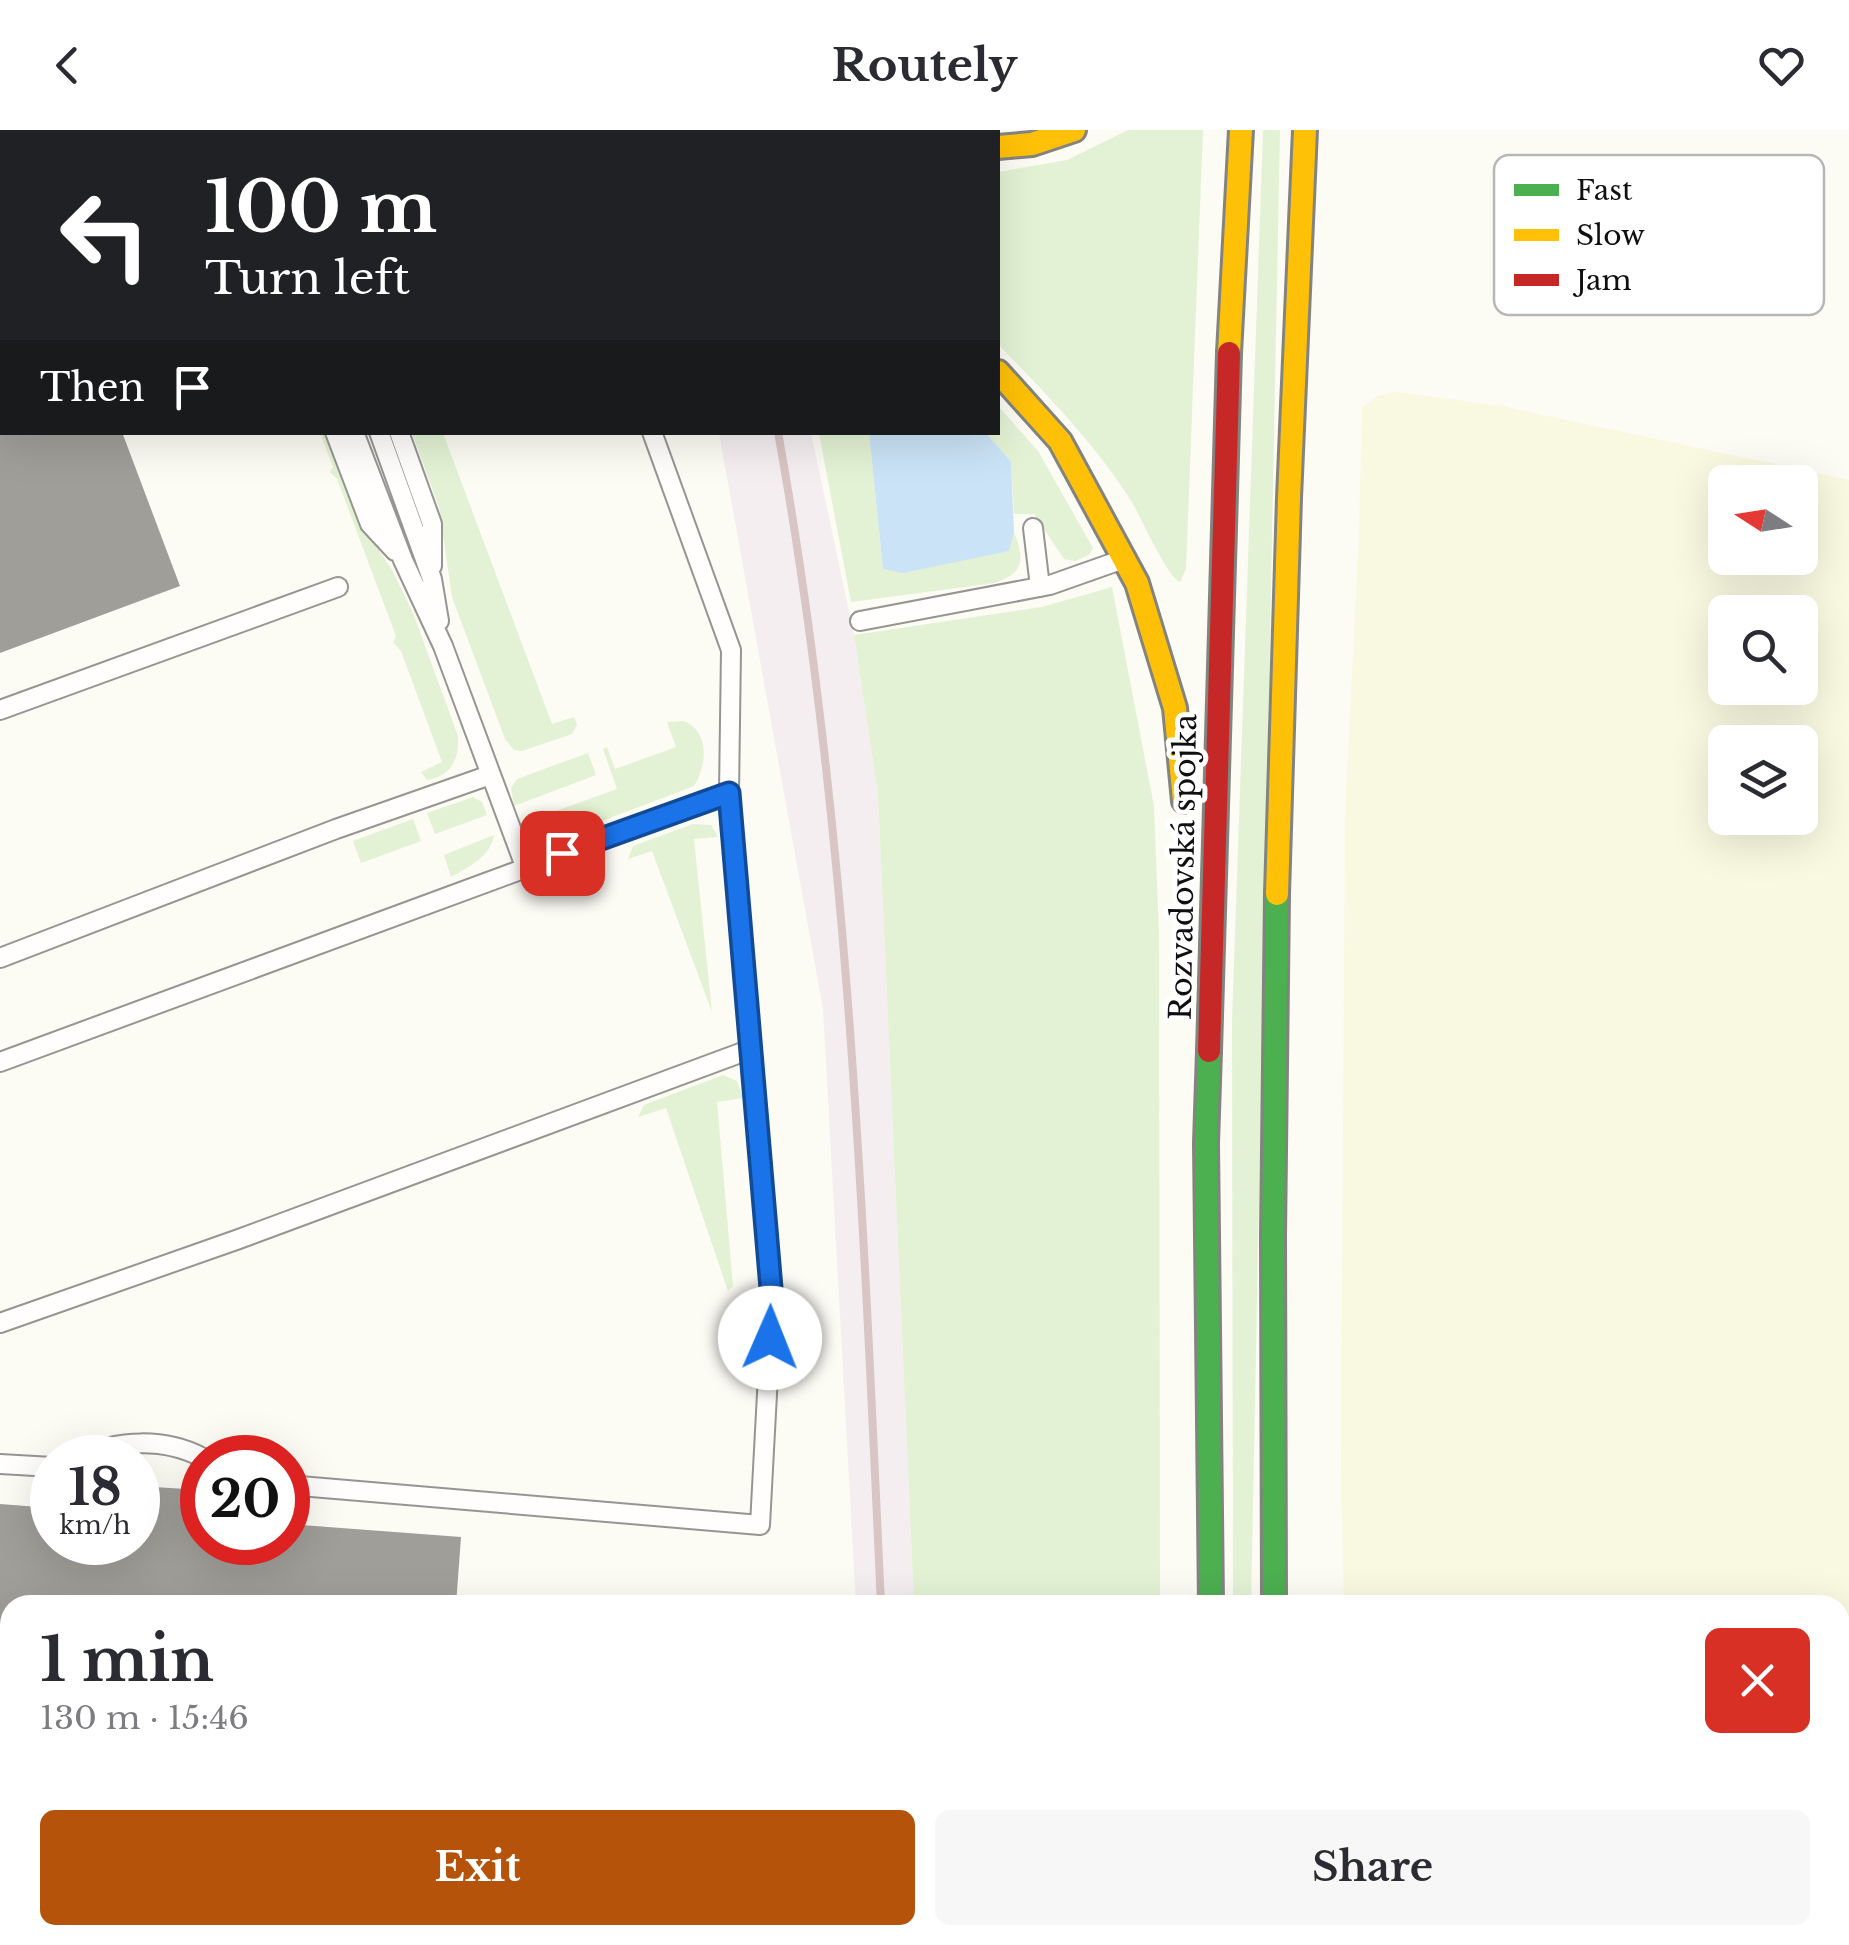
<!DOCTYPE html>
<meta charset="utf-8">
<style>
body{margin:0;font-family:"Libre Baskerville",serif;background:#f7f7f7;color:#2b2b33;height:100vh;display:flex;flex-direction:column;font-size:38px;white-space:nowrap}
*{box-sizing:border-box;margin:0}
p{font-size:32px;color:#7c7c81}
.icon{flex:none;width:55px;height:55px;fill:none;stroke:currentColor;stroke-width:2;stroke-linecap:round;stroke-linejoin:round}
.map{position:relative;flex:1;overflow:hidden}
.sheet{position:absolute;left:0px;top:1465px;width:1850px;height:350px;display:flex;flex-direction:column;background:#fff;border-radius:30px 30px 0 0;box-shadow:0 10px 40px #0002}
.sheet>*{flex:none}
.top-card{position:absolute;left:0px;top:0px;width:1000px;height:305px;box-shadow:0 10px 40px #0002;background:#202124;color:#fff;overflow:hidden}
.needle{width:65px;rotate:282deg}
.buttons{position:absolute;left:1708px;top:335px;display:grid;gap:20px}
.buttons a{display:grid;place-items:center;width:110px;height:110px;border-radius:15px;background:#fff;box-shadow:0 10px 40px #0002;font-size:50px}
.speed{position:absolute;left:30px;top:1305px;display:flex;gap:20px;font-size:50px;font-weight:700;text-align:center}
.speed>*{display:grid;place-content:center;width:130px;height:130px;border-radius:50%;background:#fff;box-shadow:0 10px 40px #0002;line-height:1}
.speed small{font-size:25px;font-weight:400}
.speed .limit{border:15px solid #d22;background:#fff;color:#111}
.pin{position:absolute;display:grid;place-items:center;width:85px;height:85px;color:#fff;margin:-42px;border-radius:20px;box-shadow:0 5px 15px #0006}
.me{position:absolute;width:110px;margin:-55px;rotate:1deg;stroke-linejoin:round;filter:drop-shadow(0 0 8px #0008)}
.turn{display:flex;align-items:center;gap:35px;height:210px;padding:0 40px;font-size:45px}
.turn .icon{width:130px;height:130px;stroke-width:2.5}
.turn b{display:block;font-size:70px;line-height:85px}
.then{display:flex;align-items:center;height:95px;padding:0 40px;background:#0003;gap:20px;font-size:38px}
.round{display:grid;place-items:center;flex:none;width:105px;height:105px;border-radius:15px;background:#f7f7f7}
.summary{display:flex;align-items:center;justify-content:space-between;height:170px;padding:0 40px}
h1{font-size:60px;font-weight:800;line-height:75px}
.cta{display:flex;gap:20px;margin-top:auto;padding:20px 40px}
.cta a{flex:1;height:115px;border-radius:15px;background:#b45309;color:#fff;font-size:40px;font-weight:800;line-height:115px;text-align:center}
.cta a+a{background:#f7f7f7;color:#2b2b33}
header{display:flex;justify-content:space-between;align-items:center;height:130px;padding:0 40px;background:#fff;font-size:45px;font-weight:800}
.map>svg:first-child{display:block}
.industrial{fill:#f4eef0}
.farmland{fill:#f9f8e0;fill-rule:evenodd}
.green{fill:#e3f2d4}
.water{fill:#cae3f6}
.building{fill:#a09e99}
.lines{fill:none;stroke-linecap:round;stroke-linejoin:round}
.lane-casing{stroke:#969592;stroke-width:22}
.fast-casing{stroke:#83837f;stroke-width:28}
.slow-casing{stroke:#83837f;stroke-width:28}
.jam-casing{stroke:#83837f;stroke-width:28}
.lane{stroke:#fffefd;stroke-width:18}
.fast{stroke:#4caf50;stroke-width:22}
.slow{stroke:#ffc107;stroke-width:22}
.jam{stroke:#c62828;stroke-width:22}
.rail{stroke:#d8c5c4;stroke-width:8}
.route-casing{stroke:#114b97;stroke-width:25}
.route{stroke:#1a73e8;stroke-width:18}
.labels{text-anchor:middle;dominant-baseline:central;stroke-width:10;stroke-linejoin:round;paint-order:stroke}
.street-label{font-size:30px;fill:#0f0f0f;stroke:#fff}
.key{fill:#fff;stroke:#b7b7b7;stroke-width:2.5}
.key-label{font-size:28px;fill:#0f0f0f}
</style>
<header><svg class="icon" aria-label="back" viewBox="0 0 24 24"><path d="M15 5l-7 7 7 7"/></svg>Routely<svg class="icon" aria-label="heart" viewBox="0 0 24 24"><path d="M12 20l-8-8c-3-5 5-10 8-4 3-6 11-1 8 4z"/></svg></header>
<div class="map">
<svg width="1849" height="1815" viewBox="0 0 1849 1815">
<rect width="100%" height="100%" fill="#fcfbf4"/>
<path class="industrial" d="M719,303H811L854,505L878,665L914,1475H856L823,879Z"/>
<path class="farmland" d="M1396,262L1501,276L1849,350V1815H1393L1391,1805H1840V1475H1344L1341,1337L1345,682L1359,404L1362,278L1377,266ZM1725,352H1800V428H1725ZM1725,482H1800V558H1725ZM1725,612H1800V688H1725Z"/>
<path class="green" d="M7,0H253L2,2L0,81V3Z
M1128,0H1203L1186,439L1180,452C1168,448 1142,390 1133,374C1096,314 1046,264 998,214V42L1067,30Z
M1263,0H1280L1251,1475H1233L1232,891Z
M998,276L1038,321L1093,418L1089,425L1075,431L1064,429L1034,384H1014L1011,332L986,303L998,302Z
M320,303H328L366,401L392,440L413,483L458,606C460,629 450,647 427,650L421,642L442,632L401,521L393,512L396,506L337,349L330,342L333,337Z
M412,303H443L552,594L574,587L577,595L572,604L522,621L514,620L505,609L452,467L439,377Z
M819,303H869L883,439L1008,421L1014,402C1025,431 1024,442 995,453L851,472Z
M1112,457L1154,676L1159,805L1160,1475H914L878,665L854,505L1042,477Z
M684,591C710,602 707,635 694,656L531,718L525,717L514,696L617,659L603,619L607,617L615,639L676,617L667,592Z
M588,623L596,645L514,676L511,658L517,649Z
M473,667L482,672L487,685L435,704L427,683Z
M413,689L421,711L361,733L353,711Z
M693,694L711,695L718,707L694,709L712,882L652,721L628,729L633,716Z
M494,705C491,726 469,737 451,747L444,725Z
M723,945L737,951L743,968L717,972L733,1156L728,1161L666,978L638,987L644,975Z
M928,1805H1160V1815H928Z"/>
<path class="water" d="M869,303H986L1011,332L1014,402L1009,421L903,443L883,439Z"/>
<path class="building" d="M0,302H122L180,456L0,523Z
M138,1356L202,1360V1412H288V1394L461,1407L456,1475H10V1805H205V1815H0V1374L52,1378V1412H138Z"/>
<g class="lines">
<g class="lane-casing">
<path id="lane" d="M517,0L518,2
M559,0L562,2
M286,2L292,0
M329,2L336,0
M0,96L2,95
M0,135L2,134
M335,302L370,394L395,421
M354,302L403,430L443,516L525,736
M379,302L432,449L439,491
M399,302L432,394V436
M1033,398L1040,457
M860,491L1050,455L1118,431
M0,580L338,457
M0,828L336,699L490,645
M0,932L729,663
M0,1193L239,1109L751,919
M80,1328C117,1309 166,1308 203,1328
M0,1334L52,1337
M288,1355L760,1395L772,1170L729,663L731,520L652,302
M225,1815V1805"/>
</g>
<g class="fast-casing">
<path id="fast" d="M803,0L805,2
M915,0L920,2
M1209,921L1206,1013L1211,1475
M1274,1475L1273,1106L1277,764"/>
</g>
<g class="slow-casing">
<path id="slow" d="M998,17L1032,14L1074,0
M1229,223L1241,0
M998,242L1060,311L1137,453L1175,578L1184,671
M1277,764L1289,368L1305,0
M1219,1805V1815"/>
</g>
<g class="jam-casing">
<path id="jam" d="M1209,921L1229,223
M1283,1805V1815"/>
</g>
<use href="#lane" class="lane"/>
<use href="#fast" class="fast"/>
<use href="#slow" class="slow"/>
<use href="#jam" class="jam"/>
<path class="rail" d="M716,0V2
M778,302C848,690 863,1083 881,1475
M897,1805V1815"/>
</g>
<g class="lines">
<g class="route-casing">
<path id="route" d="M562,723L729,663L772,1170L770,1208"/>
</g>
<use href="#route" class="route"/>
</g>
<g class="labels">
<g class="street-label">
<text transform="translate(1183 737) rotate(-89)">Rozvadovská spojka</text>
</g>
</g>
<rect x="1494" y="25" width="330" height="160" rx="15" class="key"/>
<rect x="1514" y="54" width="45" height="12" fill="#4caf50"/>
<rect x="1514" y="99" width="45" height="12" fill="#ffc107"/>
<rect x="1514" y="144" width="45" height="12" fill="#c62828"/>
<g class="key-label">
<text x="1576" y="70">Fast</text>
<text x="1576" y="115">Slow</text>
<text x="1576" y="160">Jam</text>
</g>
</svg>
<div class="buttons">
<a><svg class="needle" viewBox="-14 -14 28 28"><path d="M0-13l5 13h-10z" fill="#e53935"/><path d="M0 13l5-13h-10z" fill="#7c7c81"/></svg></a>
<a><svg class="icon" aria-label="search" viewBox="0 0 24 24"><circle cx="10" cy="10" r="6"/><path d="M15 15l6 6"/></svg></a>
<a><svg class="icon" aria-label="layers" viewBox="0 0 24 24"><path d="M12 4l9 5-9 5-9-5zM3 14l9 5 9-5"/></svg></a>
</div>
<div class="speed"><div>18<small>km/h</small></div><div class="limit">20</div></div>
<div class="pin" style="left:562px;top:723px;background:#d93025"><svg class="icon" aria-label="arrive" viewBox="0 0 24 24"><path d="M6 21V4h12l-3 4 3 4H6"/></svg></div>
<svg class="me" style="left:770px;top:1208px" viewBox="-20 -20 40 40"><circle r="19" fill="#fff"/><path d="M0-13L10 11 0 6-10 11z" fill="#1a73e8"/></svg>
<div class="top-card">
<div class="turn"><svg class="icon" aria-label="left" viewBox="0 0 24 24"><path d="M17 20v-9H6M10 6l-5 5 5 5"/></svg><div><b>100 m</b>Turn left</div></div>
<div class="then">Then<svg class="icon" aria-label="arrive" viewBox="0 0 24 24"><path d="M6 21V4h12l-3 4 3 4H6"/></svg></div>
</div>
<section class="sheet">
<div class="summary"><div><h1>1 min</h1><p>130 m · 15:46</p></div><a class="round" style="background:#d93025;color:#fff"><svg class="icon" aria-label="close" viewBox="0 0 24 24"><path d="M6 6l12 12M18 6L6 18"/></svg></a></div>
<div class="cta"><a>Exit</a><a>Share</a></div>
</section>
</div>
